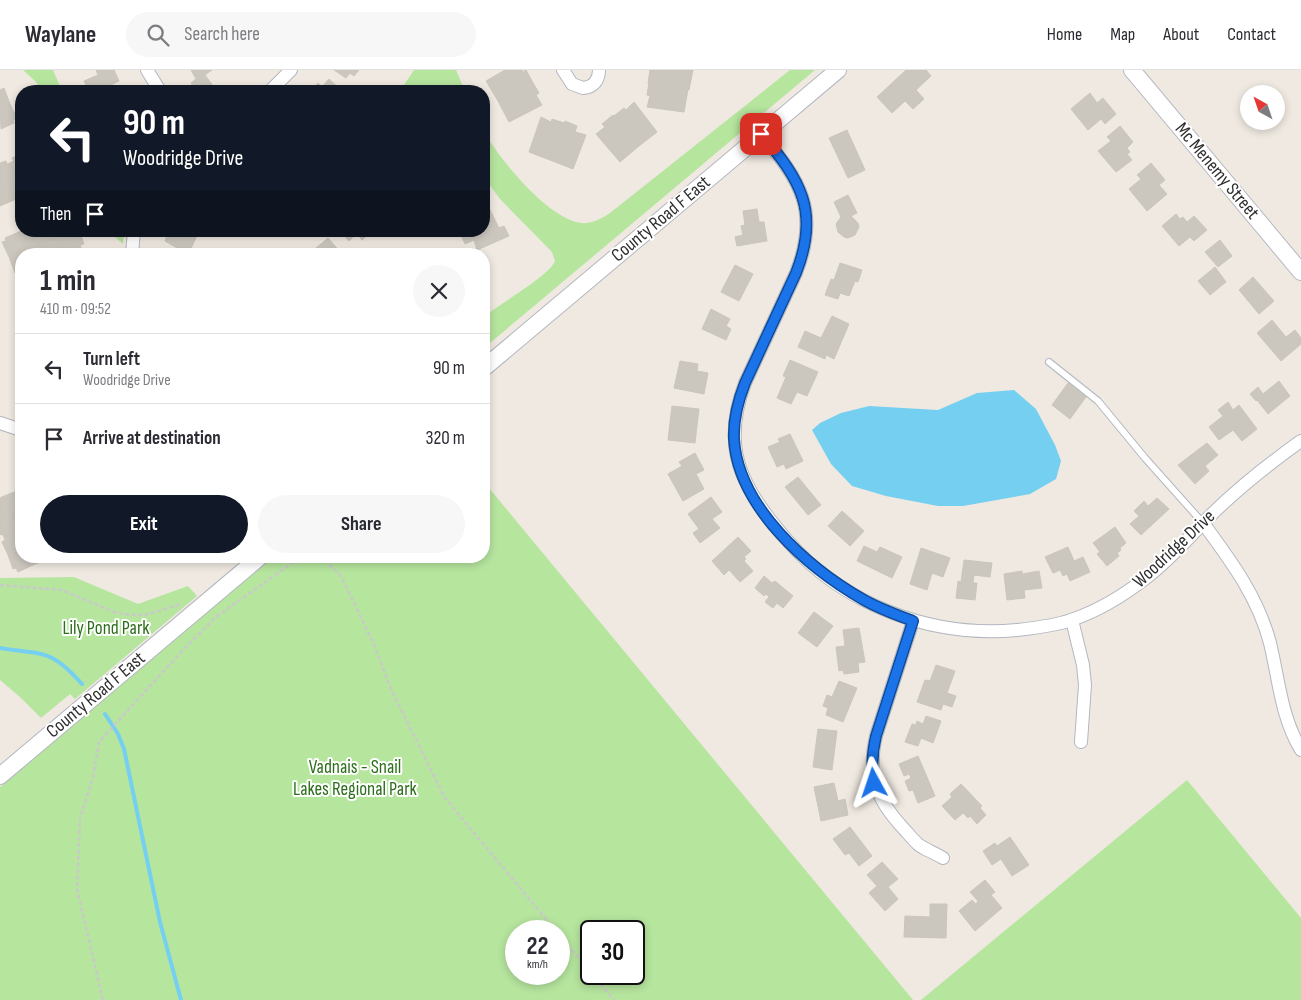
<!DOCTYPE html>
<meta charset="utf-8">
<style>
body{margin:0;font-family:"Sofia Sans Condensed",sans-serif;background:#f7f7f7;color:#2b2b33;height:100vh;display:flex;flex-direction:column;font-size:19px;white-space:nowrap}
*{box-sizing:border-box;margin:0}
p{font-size:16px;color:#7c7c81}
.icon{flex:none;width:28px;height:28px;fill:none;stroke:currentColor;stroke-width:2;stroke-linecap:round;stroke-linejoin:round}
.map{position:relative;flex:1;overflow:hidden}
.drawer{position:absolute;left:15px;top:178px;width:475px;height:315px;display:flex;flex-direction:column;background:#fff;border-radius:20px;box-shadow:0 2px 8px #0003}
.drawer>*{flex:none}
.banner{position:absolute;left:15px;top:15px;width:475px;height:152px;border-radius:20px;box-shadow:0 2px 8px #0003;background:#111827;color:#fff;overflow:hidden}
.needle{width:32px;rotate:320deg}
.controls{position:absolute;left:1240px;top:15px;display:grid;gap:10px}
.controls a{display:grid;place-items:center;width:45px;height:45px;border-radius:50%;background:#fff;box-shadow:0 2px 8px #0003;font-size:25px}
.speed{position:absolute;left:505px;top:850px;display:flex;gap:10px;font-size:25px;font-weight:700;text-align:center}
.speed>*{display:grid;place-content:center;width:65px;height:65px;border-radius:50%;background:#fff;box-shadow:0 2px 8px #0003;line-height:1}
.speed small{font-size:12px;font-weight:400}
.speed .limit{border:2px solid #111;border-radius:8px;background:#fff;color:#111}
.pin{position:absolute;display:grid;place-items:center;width:42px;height:42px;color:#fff;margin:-21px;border-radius:10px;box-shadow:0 2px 8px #0006}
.me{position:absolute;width:55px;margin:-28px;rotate:355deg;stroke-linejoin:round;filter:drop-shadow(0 0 4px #0008)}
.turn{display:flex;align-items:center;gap:18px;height:105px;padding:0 25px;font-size:22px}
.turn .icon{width:65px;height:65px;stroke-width:2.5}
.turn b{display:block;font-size:35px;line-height:42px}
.then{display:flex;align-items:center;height:48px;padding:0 25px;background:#0003;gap:10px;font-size:19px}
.round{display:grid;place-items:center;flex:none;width:52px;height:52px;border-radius:26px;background:#f7f7f7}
.summary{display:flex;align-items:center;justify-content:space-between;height:85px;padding:0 25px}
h1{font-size:30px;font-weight:700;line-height:38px}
.cta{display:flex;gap:10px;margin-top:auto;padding:10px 25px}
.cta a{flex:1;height:58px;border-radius:30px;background:#111827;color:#fff;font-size:20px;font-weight:700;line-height:58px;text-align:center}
.cta a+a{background:#f7f7f7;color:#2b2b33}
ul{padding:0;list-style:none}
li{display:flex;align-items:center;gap:15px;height:70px;padding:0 25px;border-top:1px solid #e1e1e2}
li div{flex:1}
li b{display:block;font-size:19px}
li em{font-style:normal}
header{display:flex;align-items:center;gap:30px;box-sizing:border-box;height:70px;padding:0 25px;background:#fff;border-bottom:1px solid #e1e1e2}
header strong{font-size:24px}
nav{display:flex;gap:28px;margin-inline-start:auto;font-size:18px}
.search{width:350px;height:45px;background:#f7f7f7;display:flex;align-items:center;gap:12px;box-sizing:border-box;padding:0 18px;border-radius:28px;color:#7c7c81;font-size:19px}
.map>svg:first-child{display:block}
.green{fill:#b6e59e;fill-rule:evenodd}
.water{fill:#75cff0}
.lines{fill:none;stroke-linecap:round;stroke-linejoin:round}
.stream{stroke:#75cff0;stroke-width:4}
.building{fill:#cbc7bf;stroke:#cbc5ba}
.service-casing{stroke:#b4b7c1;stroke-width:8}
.minor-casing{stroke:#b4b7c1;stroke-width:14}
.tertiary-casing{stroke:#b4b7c1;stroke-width:18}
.path{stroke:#c9c9c9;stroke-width:2.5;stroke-dasharray:4 2.5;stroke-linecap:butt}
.service{stroke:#fff;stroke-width:6}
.minor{stroke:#fff;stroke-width:12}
.tertiary{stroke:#fff;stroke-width:16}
.route-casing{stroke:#114b97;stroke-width:12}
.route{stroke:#1a73e8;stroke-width:9}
.labels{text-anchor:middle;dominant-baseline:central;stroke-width:4;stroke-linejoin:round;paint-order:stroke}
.street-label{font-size:19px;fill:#2e2e2e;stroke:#fff}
.park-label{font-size:19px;fill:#2c6e1b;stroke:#fff}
</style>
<header>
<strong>Waylane</strong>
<div class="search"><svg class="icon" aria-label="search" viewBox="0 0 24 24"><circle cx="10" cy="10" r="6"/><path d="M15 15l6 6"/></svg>Search here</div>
<nav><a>Home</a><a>Map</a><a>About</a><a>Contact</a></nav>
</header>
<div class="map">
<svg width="1301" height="930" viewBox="0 0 1301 930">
<rect width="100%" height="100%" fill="#efe9e1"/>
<path class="green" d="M23,0H53L62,21H42L35,11Z
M414,0H456L465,21H400Z
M790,0H815L484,278V247C499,234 549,206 555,191L552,182L500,129L484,107V61C499,89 548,149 581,153C592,154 601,149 610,143Z
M108,161H124L123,174Z
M484,412L913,930H0V717L274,486H484ZM516,861H559V904H516ZM591,861H634V904H591Z
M74,507L138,534L188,516L197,526L75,629L70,624L41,648L21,628L0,610V508Z
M1187,710L1301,848V930H921Z"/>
<path class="water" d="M1014,320L1036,339L1055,375L1061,391L1056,409L1030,424L963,436H938L886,426L852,416L831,394L812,360L820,353L841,343L869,336L938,340L977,323Z"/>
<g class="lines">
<path class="stream" d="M0,578C43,585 50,578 82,614
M105,644L118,664L124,679L160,852L181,930"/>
</g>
<path class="building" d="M96,0H114L119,11L111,15L113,20L116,19L117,21H89L84,11L98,5Z
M191,0H212L205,5L216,20L196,21L191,13L196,9Z
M334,0H359L354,6L350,3L346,8Z
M505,0H522L523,2L526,0L532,11L498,31L486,11Z
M650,0H693L689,20L648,13Z
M906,0H926L931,6L916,20L924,29L913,39L905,31L892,43L877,27Z
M329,9L342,21H311L318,13L322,17Z
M532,11L539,23L536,25L542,35L509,52L498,31Z
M649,13L688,19L684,42L647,37L650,26L647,25Z
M4,18L10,34L0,38V20Z
M1090,23L1097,33L1103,28L1116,44L1105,54L1101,49L1088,60L1071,39Z
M634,32L657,62L639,76L614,46L624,38L626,40Z
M10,34L17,49L13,50L14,53L1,59L0,38Z
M613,45L639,76L620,92L596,64L605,57L602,54Z
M541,47L551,52L552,49L564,53L550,90L529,82Z
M565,51L577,56L575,62L586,65L573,99L550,90Z
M1120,56L1133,72L1127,78L1130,82L1127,84L1132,90L1116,102L1098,81L1111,71L1107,67Z
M847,60L865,100L848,108L829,68Z
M21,84V105L16,107L10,93L14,91L12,88Z
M6,91L7,94L10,93L16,107L0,114V93Z
M1151,93L1165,110L1159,115L1167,124L1147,141L1129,119L1141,109L1137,105Z
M21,105V119L16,107Z
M16,107L21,119V124H20L21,127L7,133L0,114Z
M0,116L7,133L0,136Z
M848,125L857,143L851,146L858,153L859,157L855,165L848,168L844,167L838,162L836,154L841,147L834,132Z
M484,127L493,146L484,151Z
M757,139L759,152H764L767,171L737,176L735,167L743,165L741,156L745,155L743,141Z
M1176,144L1180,149L1183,147L1187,152L1194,146L1207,160L1194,171L1190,167L1179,176L1162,156Z
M493,146L499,158L504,156L509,166L477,180L474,170L465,174L460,163L484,161V151Z
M21,161H38L43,173L26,180L19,162Z
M38,161H58L60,166L43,173Z
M58,161H71L60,166Z
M71,161H79L84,174L80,175L81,178L68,184L60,166Z
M169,161H199L189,183L179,179L165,171Z
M340,161H372L362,170L357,163L349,171Z
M19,162L26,180L9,187L2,172L6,171L5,168Z
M60,166L68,184H48L43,173Z
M328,168L342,184H311L310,183Z
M1220,170L1232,186L1218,197L1205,182Z
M43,173L48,184H28L26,180Z
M26,180L28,184H21V204L19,201L15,203L9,187Z
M840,193L862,200L858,212L855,211L849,226L840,223L838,229L825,225L831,209L834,210Z
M735,195L753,204L739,231L721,222Z
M1215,197L1226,212L1210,225L1198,211Z
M1253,207L1274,231L1259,244L1239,220Z
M711,239L730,249L726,256L731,259L726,270L702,259Z
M832,246L849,254L834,289L826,285L825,289L798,277L805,261L821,268Z
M1272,250L1286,267L1295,260L1301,268V274L1281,291L1257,263Z
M790,290L818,302L807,326L797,322L791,334L777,328L786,307L783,306Z
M680,291L698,294L697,301L708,303L704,324L674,318Z
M1279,311L1290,326L1268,344L1257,330L1256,331L1250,324L1258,317L1263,324Z
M1068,313L1086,327L1070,349L1052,335Z
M1228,332L1233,340L1239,335L1257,359L1242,371L1233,360L1219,370L1209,357L1223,346L1218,340Z
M672,336L699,339L695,373L668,370Z
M790,364L803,391L786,399L784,394L777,397L768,377L780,372L778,369Z
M1207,373L1218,385L1205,396L1209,401L1195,414L1178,395Z
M695,383L704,400L696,404L704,419L683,431L668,404L682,396L679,392Z
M798,407L821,435L808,445L785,417Z
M20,420L21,424V440L12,444L4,426Z
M4,426L12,444L0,449V428Z
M711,427L722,442L712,449L720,458L700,473L693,463L699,459L688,444Z
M1157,428L1169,439L1141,465L1130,454L1139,446L1134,441L1144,431L1148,436Z
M21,440V460L19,461L12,444Z
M842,441L864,461L850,476L828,456Z
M12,444L19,461L4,467L2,464L0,465V449Z
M1115,457L1126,473L1120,478L1121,480L1117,483L1119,486L1107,496L1097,484L1100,482L1093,473Z
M19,461L21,467V480L8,485L2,472L5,470L4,467Z
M738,467L751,481L744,487L746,489L744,491L753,501L740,512L729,500L724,505L712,491Z
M864,476L877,482L880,477L902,487L892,508L857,491Z
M1068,477L1074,491L1083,487L1090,502L1070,511L1067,504L1063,506L1060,500L1053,503L1045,487Z
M921,478L950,488L943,507L932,503L927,520L910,514Z
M21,480V486H29L33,495L18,502L16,498L13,499L8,485Z
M29,486H47L48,489L33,495Z
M964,490L992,493L990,507L974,505L973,513H977L975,530L956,528L958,511L961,512Z
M1022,501V504L1039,501L1042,518L1024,520L1025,528L1007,530L1004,504Z
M764,506L772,513L775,511L793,526L783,538L777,533L773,538L765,532L769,527L766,524L764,526L755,518Z
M814,542L833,556L817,577L798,563Z
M859,558L865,592L858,593L859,602L844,604L843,600L839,601L836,577L845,576L843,560Z
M936,595L955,601L947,623L956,626L952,637L943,634L941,640L917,632L925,610L930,611Z
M839,611L857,618L843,652L826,645L828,638L823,636L827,625L832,627Z
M926,646L941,651L933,673L921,668L918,676L905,672L912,654L916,655L917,651L923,654Z
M818,659L837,661L832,700L813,697Z
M918,686L935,726L918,733L913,720L909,721L905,711L911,708L909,704L904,706L899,694Z
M834,713L838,731L845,729L848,745L821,751L814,717Z
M961,714L982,736L980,738L986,745L977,754L970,746L968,748L963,743L955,750L942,736L952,727L950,724Z
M850,757L872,786L859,796L849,783L845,785L833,769Z
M1010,767L1029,795L1012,806L1001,789L992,795L983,781L995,773L997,776Z
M882,792L898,809L888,817L898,829L885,841L869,823L877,816L867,805Z
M985,810L995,822L991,825L1002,838L975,861L959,841L972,830L976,834L978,831L970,822Z
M930,834H947L946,868L904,867L905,846L930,847Z"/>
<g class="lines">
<g class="service-casing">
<path id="service" d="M1049,292L1098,331L1145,388L1203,453"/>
</g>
<g class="minor-casing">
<path id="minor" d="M147,0L160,21
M563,0L572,14L583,18C594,17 599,10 599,0
M270,21L291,0
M761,65C801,110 820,142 796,203L745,313C720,379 742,418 786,469C843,535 931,568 1017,560C1035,558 1054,556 1071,550C1098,541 1124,525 1146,508C1171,489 1191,465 1213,443C1241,416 1270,393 1301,371
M132,184L134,161
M0,353L21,360
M1203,453C1231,491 1258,527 1270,573C1279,610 1281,647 1301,680
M1072,550L1083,595L1085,615L1081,672
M913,551L876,666C867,705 876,729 903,758C908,763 913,770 919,775C926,780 935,783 943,788"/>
</g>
<g class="tertiary-casing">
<path id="tertiary" d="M1132,0L1301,202
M484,298L838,0
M0,706L261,486"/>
</g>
<path class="path" d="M320,486L341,506L374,575L391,619L445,728L556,861
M0,515L62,520L114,542L130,545H145L181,534
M559,865L591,903
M592,904L614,930
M103,930L77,819L80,748L93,708L99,672L182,581L216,547L302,486"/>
<use href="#service" class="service"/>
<use href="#minor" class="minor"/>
<use href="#tertiary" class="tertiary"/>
</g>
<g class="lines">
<g class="route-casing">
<path id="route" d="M761,64C801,110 820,142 796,203L745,313C738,331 733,349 734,369C738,437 808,498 864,530C880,539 897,545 913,551L876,666C872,683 871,696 874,713"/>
</g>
<use href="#route" class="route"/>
</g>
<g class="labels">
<g class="street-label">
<text transform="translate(1217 101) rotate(50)">Mc Menemy Street</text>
<text transform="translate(661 149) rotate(-40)">County Road F East</text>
<text transform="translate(1174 479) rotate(-43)">Woodridge Drive</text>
<text transform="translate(96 625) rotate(-40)">County Road F East</text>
</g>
<g class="park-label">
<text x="106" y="558">Lily Pond Park</text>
<text x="355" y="697">Vadnais - Snail<tspan x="355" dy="22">Lakes Regional Park</tspan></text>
</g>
</g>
</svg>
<div class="controls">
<a><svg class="needle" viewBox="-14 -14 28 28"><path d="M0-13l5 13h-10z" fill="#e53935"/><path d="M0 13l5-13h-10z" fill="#7c7c81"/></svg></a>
</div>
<div class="speed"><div>22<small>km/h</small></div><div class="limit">30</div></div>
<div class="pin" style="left:761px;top:64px;background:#d93025"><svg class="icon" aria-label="arrive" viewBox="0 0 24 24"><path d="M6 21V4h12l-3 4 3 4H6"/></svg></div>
<svg class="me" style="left:874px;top:713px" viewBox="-20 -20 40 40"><path d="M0-17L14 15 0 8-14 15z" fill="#1a73e8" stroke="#fff" stroke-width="4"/></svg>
<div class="banner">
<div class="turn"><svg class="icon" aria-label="left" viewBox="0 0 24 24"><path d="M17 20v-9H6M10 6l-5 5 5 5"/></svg><div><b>90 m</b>Woodridge Drive</div></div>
<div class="then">Then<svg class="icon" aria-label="arrive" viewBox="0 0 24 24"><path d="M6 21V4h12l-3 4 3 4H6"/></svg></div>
</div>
<section class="drawer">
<div class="summary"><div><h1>1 min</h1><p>410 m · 09:52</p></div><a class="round"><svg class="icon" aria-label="close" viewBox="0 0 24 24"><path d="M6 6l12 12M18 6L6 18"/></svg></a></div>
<ul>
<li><svg class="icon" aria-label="left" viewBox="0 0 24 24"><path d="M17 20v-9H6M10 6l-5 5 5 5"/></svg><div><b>Turn left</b><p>Woodridge Drive</p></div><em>90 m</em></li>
<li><svg class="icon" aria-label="arrive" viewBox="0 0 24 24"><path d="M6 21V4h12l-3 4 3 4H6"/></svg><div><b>Arrive at destination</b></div><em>320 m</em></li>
</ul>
<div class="cta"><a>Exit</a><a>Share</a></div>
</section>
</div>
